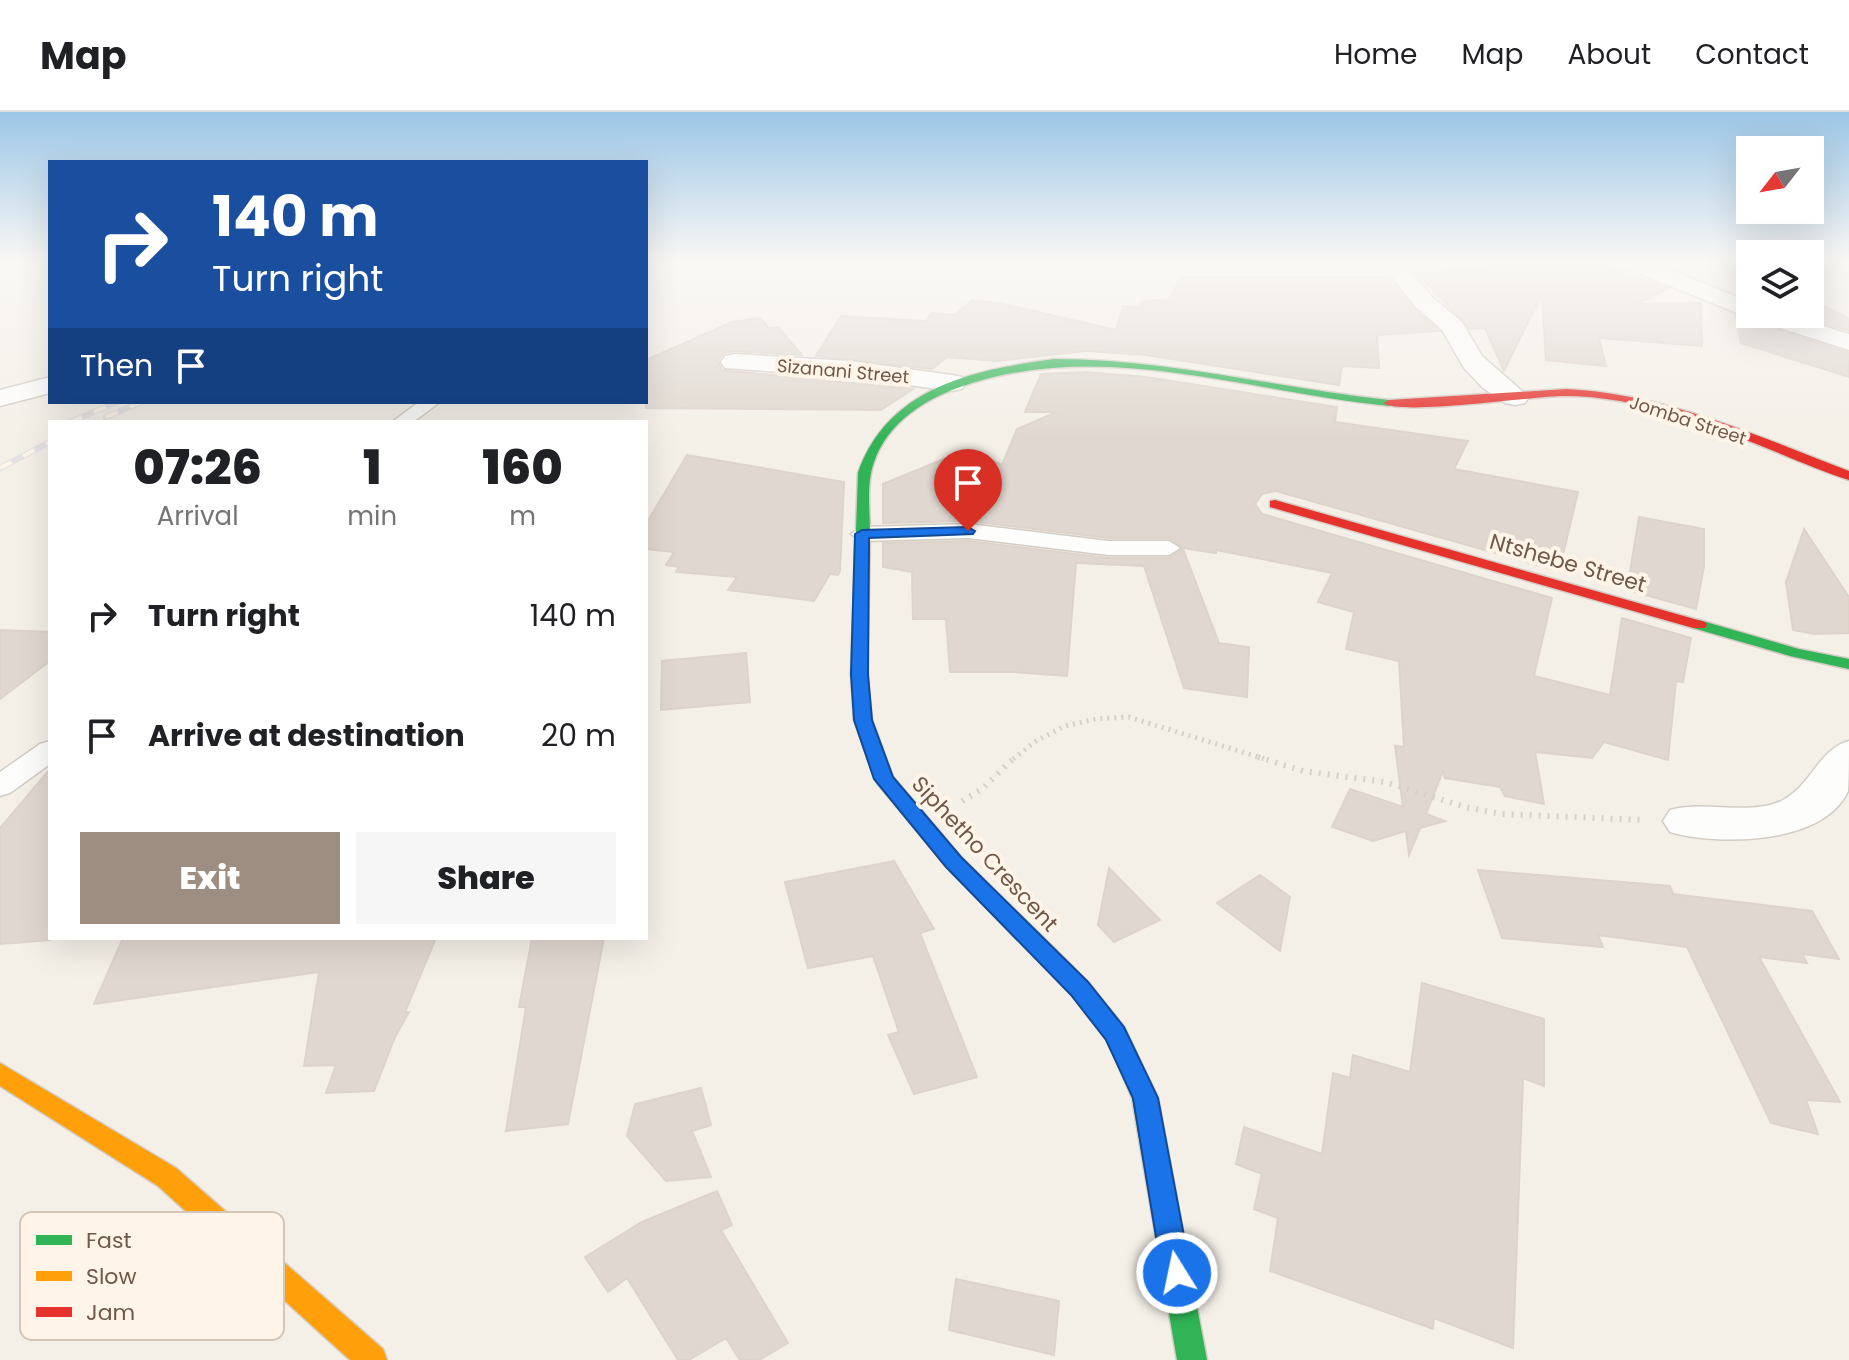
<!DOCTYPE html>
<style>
body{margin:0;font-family:Poppins,sans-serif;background:#f6f6f6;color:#202124;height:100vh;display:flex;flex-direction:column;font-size:30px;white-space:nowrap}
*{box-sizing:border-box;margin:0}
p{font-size:26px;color:#757577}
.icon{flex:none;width:44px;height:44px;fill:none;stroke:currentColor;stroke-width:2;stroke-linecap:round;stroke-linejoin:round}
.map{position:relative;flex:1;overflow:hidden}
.sheet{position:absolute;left:48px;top:308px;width:600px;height:520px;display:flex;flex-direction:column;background:#fff;border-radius:0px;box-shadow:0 8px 32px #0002}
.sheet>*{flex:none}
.top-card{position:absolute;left:48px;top:48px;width:600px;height:244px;border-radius:0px;box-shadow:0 8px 32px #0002;background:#1a4fa0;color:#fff;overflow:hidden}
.needle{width:52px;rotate:239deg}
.controls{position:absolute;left:1736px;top:24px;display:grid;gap:16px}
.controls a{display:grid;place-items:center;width:88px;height:88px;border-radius:0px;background:#fff;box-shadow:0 8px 32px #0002;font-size:40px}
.pin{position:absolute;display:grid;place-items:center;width:68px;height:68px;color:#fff;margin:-82px -34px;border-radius:50% 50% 50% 0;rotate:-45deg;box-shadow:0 0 8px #0007}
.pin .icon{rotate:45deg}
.me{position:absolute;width:88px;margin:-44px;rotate:350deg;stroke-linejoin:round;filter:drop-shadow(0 0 6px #0008)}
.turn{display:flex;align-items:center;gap:28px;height:168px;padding:0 32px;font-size:36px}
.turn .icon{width:104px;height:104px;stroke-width:2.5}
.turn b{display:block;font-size:56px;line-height:68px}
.then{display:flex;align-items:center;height:76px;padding:0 32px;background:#0003;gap:16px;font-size:30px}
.eta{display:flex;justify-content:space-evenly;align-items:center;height:136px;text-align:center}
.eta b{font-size:48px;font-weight:800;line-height:56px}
.action{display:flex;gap:16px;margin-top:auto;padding:16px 32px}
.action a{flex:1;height:92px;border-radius:0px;background:#9e8d81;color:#fff;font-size:32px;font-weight:800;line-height:92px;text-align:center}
.action a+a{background:#f6f6f6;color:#202124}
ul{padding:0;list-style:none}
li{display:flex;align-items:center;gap:24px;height:120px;padding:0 32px}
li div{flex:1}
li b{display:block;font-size:30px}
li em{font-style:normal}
header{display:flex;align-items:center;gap:48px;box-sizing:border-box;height:112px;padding:0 40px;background:#fff;border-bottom:2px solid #e0e0e0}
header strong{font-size:38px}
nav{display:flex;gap:44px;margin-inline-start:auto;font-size:28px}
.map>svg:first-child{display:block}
.building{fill:#e0d8d0;stroke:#ddd3cb;stroke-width:2}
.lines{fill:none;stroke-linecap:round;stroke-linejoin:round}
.lane-casing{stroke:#d2ccc5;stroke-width:3}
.street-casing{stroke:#d2ccc5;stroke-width:3}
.fast-casing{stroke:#d4ccc4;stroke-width:3}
.slow-casing{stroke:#d4ccc4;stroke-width:3}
.jam-casing{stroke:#d4ccc4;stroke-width:3}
.path-far1{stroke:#d6cfca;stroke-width:5;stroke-dasharray:2 5;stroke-linecap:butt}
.path{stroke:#d6cfca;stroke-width:6;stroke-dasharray:2 7;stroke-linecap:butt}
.lane{fill:#fdfdfc;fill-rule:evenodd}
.street{fill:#fdfdfc;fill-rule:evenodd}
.fast{fill:#30b455;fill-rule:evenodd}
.slow{fill:#ff9f0a;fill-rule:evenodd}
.jam{fill:#e5322d;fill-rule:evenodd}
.rail-casing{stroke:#e4e1e4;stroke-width:6}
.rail{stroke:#fef5e8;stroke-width:4;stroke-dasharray:13;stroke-linecap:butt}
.route{fill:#1a73e8;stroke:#114b97;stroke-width:2}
.labels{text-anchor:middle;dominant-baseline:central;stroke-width:8;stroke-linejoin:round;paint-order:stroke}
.far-street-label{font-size:18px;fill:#70584a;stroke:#fef5e8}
.street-label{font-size:22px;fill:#70584a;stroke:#fef5e8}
.key{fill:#fef5e8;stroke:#d3c6b9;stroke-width:2}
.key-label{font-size:22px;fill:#70584a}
</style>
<header>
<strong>Map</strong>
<nav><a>Home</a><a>Map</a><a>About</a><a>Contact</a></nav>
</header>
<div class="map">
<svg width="1849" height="1248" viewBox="0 0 1849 1248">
<rect width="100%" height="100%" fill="#f4f0e8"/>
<path class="building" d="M1513,151H1597L1668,176L1638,192L1701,191L1702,234L1599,226L1606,254L1546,248L1542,182L1504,259L1485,216L1470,217L1417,162Z
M1181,165H1388L1414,197L1439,219L1377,223L1379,256L1342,254L1339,273L1146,243L1086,239L997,249L947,245L932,257L816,244L841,204L926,209L932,201L955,203L972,188L1004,192L1116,218L1123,194L1139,195L1141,190L1169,187Z
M1810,191H1818L1849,207V219L1795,202H1810Z
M1736,204L1849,241V265L1741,231Z
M760,206L769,216L778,215L802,243L733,239L724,241L718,248L722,258L913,277L881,298L646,296V248L732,210Z
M1086,260L1146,265L1337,295L1335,310L1468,329L1454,357L1578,380L1559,459L1276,379L1262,382L1255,392L1262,402L1552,486L1534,564L1610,583L1622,506L1691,526L1683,570L1676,569L1668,648L1604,630L1592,646L1535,640L1544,692L1505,684L1500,675L1445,666L1443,659L1426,702L1445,709L1420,716L1409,743L1406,719L1373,729L1332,715L1350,677L1403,695L1395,634L1404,635L1399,549L1346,537L1354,500L1318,490L1332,461L1216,438V441L1183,436L1169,426H1108L968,409L883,411V372L946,346L954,349L975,340L1002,353L1017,317L1057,300H1025L1041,262Z
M687,343L844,370L840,459L838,463L830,462L814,489L728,478L737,465L676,460L679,455L666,453L674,440L646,437V412Z
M1639,405L1704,417V454L1696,497L1627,478Z
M1804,417L1849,485V521L1814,522L1793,518L1786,470Z
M968,429L1108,446H1169L1183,437L1219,531L1249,535L1247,585L1184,576L1144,454L1076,451L1067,564L1014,560H950L946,507H913L912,460L883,455V431Z
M0,518L50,520V549L0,587Z
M746,541L750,590L661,598L662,549Z
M50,657V828L0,832V716Z
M894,749L934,817L920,821L977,965L914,982L888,923L899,920L873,844L808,856L785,770Z
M1109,756L1160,808L1114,830L1098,813Z
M1478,758L1670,774L1673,782L1812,799L1839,847L1802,842L1807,851L1759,845L1840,990L1806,988L1818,1022L1771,1011L1687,835L1598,823L1603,835L1502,826Z
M1260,763L1290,785L1280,839L1217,791Z
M123,826H436L405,900H409L395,925L374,979L326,981L336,953L304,954L319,860L94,892Z
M532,826H604L568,1012L506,1019L526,895H519Z
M1422,871L1544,907V974L1523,966L1513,1236L1434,1206L1433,1217L1270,1159L1278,1106L1254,1097L1262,1062L1236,1052L1244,1015L1322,1042L1333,961L1350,966L1353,943L1410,960Z
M701,976L711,1013L692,1019L711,1065L666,1069L627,1024L635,992Z
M717,1079L732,1113L721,1118L788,1231L759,1248H740L726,1226L689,1248H678L627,1166L608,1180L585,1145L642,1110Z
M956,1167L1059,1189L1054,1243L949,1218Z"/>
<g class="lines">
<g class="lane-casing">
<path id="lane" d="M419,290H440L413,310H392Z
M968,412L1108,429H1169L1180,436L1169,443H1108L968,426L862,429L851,422L862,415Z
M50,629V652L10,681L0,684V660L40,632Z"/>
</g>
<g class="street-casing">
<path id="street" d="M1381,151H1404L1432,185L1462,210L1482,244L1529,285L1525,291L1515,293L1505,291L1483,276L1464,256L1442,218L1416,195Z
M1623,151H1653L1750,190V202H1785L1849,222V238L1752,207L1626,156Z
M734,242L850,249L952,263L962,265L966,271L962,277L952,279L850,265L725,256L721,250L725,244Z
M50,265V281L0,294V278Z
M1849,629C1849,643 1849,666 1848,679C1824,733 1717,734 1670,720L1663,709L1670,698C1705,688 1748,704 1781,689C1811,675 1818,637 1849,629Z"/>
</g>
<g class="fast-casing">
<path id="fast" d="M1054,247C1168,247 1277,276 1389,288L1395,291L1389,294C1247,280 1103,226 963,274C925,287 888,310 874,350C866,372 870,399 870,422C869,469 868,515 867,562L859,567L853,566L851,562L858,361C888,275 973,258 1054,247Z
M1699,508L1799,537L1849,547V557L1790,544L1693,516L1691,513L1693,510Z
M1046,834L1054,836L1088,870L1124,915L1158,986L1207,1248H1177L1132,986L1107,927L1072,882L1038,848L1035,842L1038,836Z"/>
</g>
<g class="slow-casing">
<path id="slow" d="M0,951L176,1056L383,1237L387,1248H350L158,1074L0,974Z"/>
</g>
<g class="jam-casing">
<path id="jam" d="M1567,277C1666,282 1757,324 1849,359V368C1826,361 1803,351 1781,342C1712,314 1640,284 1564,284C1532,284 1402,304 1383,291L1389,288Z
M1275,388L1705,510L1707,513L1705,516H1693L1270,395V389Z
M859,557L867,562L872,608L893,665L961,745L1054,836L1057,842L1054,848L1046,850L1038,848L947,755L877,671L854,608L851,562Z"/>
</g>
<path class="path-far1" d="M1013,647L1036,629L1065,614L1096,607L1129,605L1265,647"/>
<path class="path" d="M1258,645L1303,659L1385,670L1465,695L1501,702L1643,708
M962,689L982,677L1015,645"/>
<use href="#lane" class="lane"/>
<use href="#street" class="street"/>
<use href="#fast" class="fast"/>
<use href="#slow" class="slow"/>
<use href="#jam" class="jam"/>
<g class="rail-casing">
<path id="rail" d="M106,305L142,290
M70,310L117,290
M0,356L50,330"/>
</g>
<use href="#rail" class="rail"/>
</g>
<linearGradient id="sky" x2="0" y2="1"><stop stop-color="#9cc6e6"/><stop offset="0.46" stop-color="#faf8f5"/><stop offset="1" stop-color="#faf8f5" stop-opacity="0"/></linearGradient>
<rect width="1849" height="326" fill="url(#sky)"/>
<path class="route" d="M968,415L975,419L973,422L869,426L868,562L872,608L893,665L961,745L1088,870L1124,915L1158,986L1191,1161L1187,1170L1177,1175L1167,1170L1162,1161L1133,986L1106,928L1071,883L946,755L874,667L854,608L851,562L855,422L862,418Z"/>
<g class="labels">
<g class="far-street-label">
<text transform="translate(843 259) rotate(5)">Sizanani Street</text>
<text transform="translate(1688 308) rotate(18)">Jomba Street</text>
</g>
<g class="street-label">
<text transform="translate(1568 451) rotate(16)">Ntshebe Street</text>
<text transform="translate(985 742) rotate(47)">Siphetho Crescent</text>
</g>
</g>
<rect x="20" y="1100" width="264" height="128" rx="12" class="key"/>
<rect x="36" y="1123" width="36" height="10" fill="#30b455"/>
<rect x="36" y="1159" width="36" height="10" fill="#ff9f0a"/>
<rect x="36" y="1195" width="36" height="10" fill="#e5322d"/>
<g class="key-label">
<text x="86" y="1136">Fast</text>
<text x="86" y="1172">Slow</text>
<text x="86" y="1208">Jam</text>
</g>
</svg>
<div class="controls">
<a><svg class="needle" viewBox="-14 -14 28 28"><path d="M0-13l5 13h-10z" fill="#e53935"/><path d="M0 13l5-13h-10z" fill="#757577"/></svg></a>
<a><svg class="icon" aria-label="layers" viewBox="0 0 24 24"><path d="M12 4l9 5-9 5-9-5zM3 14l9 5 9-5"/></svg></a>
</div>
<div class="pin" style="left:968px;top:419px;background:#d93025"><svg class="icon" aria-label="arrive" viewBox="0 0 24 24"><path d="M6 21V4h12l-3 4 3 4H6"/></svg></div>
<svg class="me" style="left:1177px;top:1161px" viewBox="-20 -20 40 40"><circle r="17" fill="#1a73e8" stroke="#fff" stroke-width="3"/><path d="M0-11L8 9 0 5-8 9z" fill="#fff"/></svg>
<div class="top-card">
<div class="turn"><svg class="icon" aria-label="right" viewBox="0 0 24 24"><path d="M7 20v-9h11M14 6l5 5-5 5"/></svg><div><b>140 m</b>Turn right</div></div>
<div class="then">Then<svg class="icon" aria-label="arrive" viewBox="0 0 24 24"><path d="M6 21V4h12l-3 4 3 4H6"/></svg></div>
</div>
<section class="sheet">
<div class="eta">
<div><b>07:26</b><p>Arrival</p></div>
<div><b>1</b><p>min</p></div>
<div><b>160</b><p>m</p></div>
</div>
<ul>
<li><svg class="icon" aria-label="right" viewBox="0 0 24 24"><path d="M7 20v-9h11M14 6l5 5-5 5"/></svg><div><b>Turn right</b></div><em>140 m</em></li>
<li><svg class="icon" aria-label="arrive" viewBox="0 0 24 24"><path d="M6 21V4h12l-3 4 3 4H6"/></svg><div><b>Arrive at destination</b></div><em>20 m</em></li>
</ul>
<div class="action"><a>Exit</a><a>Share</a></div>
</section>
</div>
